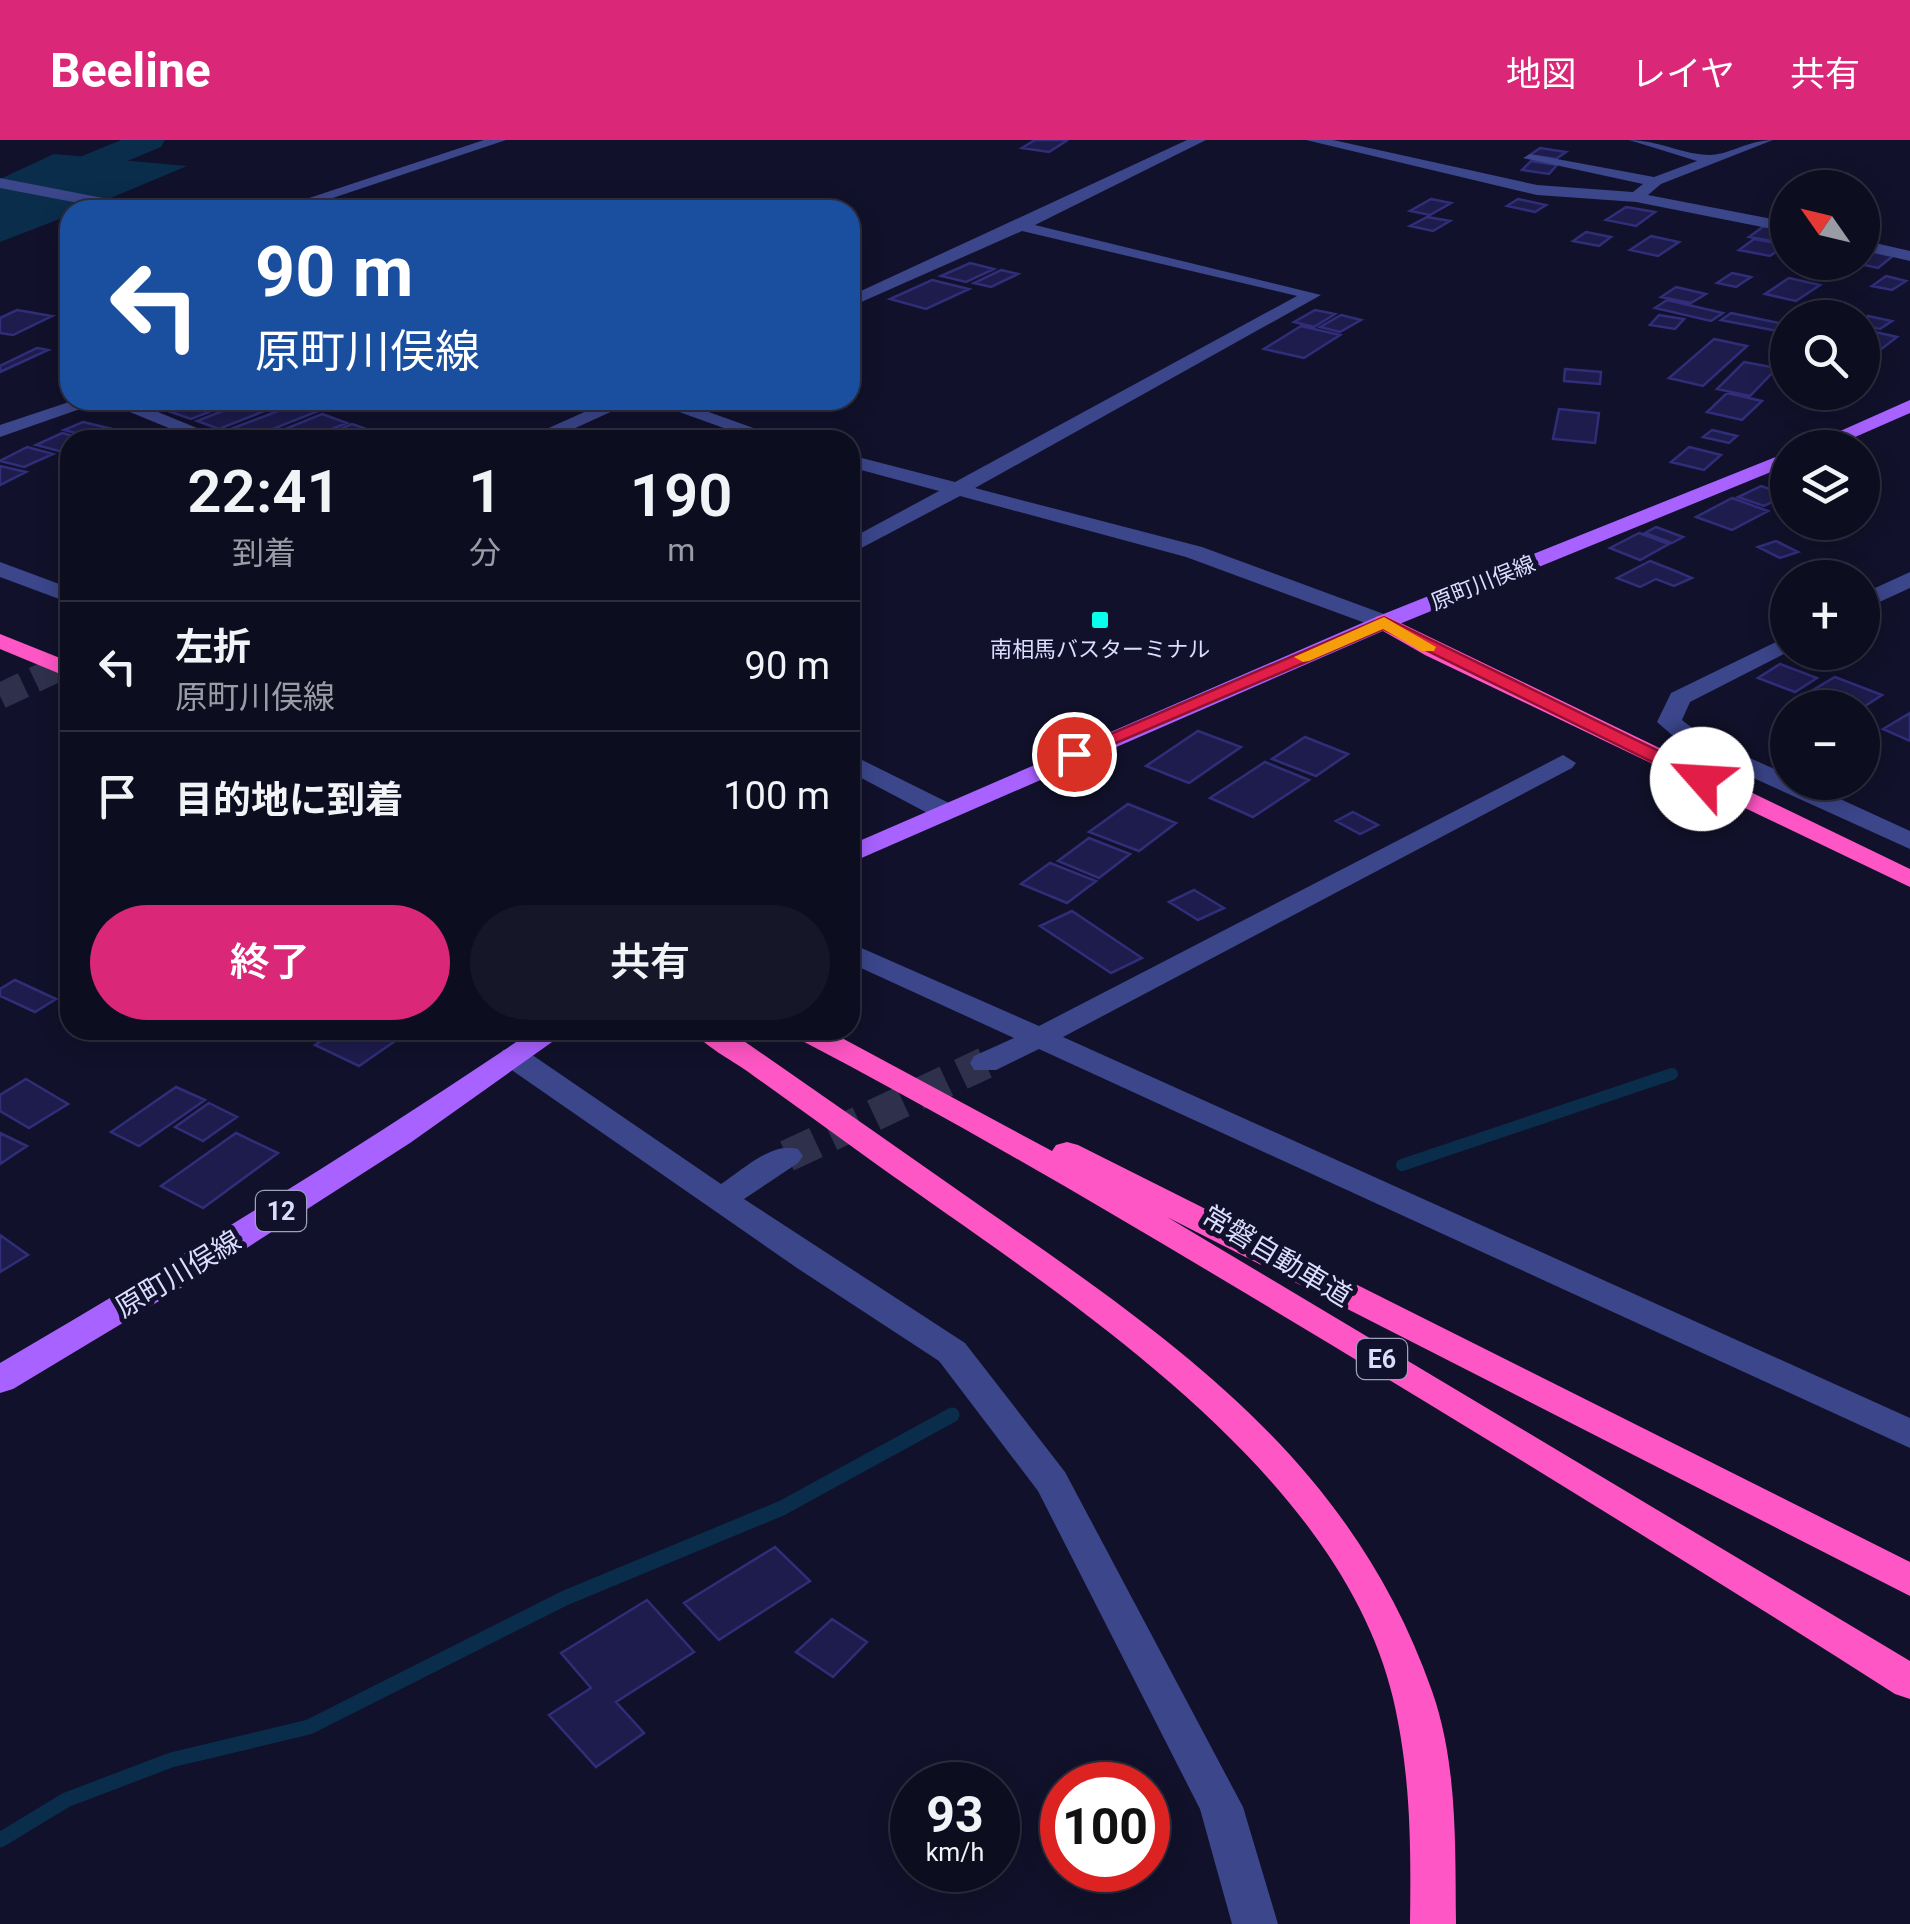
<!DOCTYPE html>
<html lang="ja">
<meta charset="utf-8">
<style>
body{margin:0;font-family:Roboto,"Noto Sans JP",sans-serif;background:#161629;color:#f1f3f6;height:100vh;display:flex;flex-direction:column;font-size:38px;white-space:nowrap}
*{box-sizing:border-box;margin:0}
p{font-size:32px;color:#9a9ca5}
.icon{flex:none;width:55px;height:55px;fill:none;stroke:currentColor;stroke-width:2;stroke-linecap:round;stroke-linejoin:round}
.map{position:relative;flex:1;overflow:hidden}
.drawer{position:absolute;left:60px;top:290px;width:800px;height:610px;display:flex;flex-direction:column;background:#0d0d20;border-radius:30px;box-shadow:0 5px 25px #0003,0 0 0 2px #2d2d3e}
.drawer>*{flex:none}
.hud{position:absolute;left:60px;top:60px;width:800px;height:210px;border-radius:30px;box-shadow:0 5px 25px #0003,0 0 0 2px #2d2d3e;background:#1a4fa0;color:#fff;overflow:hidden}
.needle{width:65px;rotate:304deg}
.tools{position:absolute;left:1770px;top:30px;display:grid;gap:20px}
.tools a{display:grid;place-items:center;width:110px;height:110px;border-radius:50%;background:#0d0d20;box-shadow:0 5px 25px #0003,0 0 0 2px #2d2d3e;font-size:50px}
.speed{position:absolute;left:890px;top:1622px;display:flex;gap:20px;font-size:50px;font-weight:700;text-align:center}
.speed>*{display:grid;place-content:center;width:130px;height:130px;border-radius:50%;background:#0d0d20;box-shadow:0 5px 25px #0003,0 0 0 2px #2d2d3e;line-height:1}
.speed small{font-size:25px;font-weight:400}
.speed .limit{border:15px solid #d22;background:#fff;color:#111}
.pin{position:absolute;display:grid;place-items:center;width:85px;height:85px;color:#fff;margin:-42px;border:5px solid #fff;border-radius:50%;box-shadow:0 2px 10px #0007}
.me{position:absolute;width:110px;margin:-55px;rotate:296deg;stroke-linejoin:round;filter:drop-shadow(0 0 8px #0008)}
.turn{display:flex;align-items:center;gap:35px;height:210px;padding:0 30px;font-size:45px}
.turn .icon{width:130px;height:130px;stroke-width:2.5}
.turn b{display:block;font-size:70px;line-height:85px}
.eta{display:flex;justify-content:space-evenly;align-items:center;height:170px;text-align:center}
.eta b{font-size:60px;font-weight:600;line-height:70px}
.button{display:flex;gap:20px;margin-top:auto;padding:20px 30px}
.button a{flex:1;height:115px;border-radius:60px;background:#db2777;color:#fff;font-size:40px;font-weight:600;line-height:115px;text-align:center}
.button a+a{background:#161629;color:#f1f3f6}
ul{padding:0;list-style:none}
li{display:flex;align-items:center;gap:30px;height:130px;padding:0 30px;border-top:2px solid #2d2d3e}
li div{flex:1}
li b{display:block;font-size:38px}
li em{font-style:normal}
header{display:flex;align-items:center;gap:60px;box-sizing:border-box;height:140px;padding:0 50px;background:#db2777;color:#fff}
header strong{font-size:48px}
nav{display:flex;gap:55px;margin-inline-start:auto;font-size:35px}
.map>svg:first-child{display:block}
.water{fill:#0a2d4b}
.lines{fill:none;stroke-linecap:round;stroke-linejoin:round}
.stream-far1{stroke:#0a2d4b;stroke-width:12}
.stream{stroke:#0a2d4b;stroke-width:15}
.river{fill:#0a2d4b;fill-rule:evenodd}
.building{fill:#1d1c4c;stroke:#302e79;stroke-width:2.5}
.minor-tunnel-far1{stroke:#2f304b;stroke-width:26;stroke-dasharray:26 12;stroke-linecap:butt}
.minor-tunnel{stroke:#2f304b;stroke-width:32;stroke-dasharray:32 16;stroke-linecap:butt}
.minor{fill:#3b468b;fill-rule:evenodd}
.major{fill:#a862ff;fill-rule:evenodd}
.highway{fill:#ff56c5;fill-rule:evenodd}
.route{fill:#e11d48;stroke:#92132f;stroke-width:2.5}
.slow{fill:#f59e0b}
.poi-dot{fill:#07ffec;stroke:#11112b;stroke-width:4}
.labels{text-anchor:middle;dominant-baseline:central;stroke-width:10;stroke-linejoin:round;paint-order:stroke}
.far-street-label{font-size:22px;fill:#dbddff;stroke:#11112b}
.far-poi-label{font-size:22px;fill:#dbddff;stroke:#11112b}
.shield{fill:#11112b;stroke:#9ea0bf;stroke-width:2.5}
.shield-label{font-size:25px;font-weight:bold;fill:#dbddff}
.street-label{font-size:28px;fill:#dbddff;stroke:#11112b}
</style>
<header>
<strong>Beeline</strong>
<nav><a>地図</a><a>レイヤ</a><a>共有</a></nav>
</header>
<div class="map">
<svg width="1910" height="1784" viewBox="0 0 1910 1784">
<rect width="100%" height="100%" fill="#11112b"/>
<path class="water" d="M54,14L187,26L82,70H70V75L0,102V39Z"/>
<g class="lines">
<path class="stream-far1" d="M1402,1025L1672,934"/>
<path class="stream" d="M0,1700L66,1660L171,1620L309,1587L565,1458L782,1368L952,1275"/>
<path class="river" d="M121,0H165L161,7L0,74V50Z"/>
</g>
<path class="building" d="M1035,0H1061L1066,1L1049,12L1022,8Z
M1540,8L1566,12L1556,19L1530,15Z
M1531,21L1557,25L1549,34L1522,30Z
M1431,59L1451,63L1430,75L1410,71Z
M1518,59L1546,65L1535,72L1507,66Z
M1626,67L1655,72L1636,86L1606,80Z
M1427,77L1450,81L1433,91L1410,86Z
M1764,86L1787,90L1772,101L1749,97Z
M1586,92L1611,97L1599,106L1573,101Z
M1651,96L1679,102L1658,116L1630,110Z
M1754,99L1785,105L1770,116L1739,110Z
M1862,110L1893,116L1878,128L1851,122H1862Z
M970,123L994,129L966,142L941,136Z
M1001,130L1018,134L991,147L974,143Z
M1732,133L1751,137L1736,147L1717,143Z
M1886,136L1906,141L1892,150L1872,146Z
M1789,138L1820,145L1796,161L1765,154Z
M932,140L969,149L926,169L890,159Z
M1676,147L1706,154L1691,163L1661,157Z
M1667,160L1723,173L1711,181L1655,168Z
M17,170L52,176L13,195L0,193V178Z
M1315,170L1335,174L1314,187L1294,182Z
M1731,173L1788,185V193L1721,180Z
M1341,175L1361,180L1340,192L1320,187Z
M1659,175L1684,179L1675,189L1650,185Z
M1868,176L1892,181L1880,189L1862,185Z
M1301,186L1340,195L1304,218L1264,209Z
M1862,189L1897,197L1879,211L1862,207Z
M1714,199L1747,206L1703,246L1669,238Z
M37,208L48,210L0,232V226Z
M1744,222L1777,228L1750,256L1717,249Z
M1565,229L1601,232L1600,244L1564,241Z
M1727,253L1762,261L1742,280L1707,272Z
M198,260H240L191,279L168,271Z
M250,260L287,262L219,289L197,281Z
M294,265L316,272L250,298L228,290Z
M1559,269L1599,273L1595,303L1553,299Z
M322,274L347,283L304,300H258Z
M83,282L150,298L103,300L64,290Z
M352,284L375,292L356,300H314Z
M1712,290L1737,296L1729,303L1703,297Z
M62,293L89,300H70V309L63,312L36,305Z
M27,307L53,314L24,327L0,321Z
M1689,307L1721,315L1704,330L1671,322Z
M0,326L26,332L0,345Z
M1761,346L1787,355L1764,366L1738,357Z
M1732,358L1768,371L1732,390L1696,377Z
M1656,387L1683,397L1672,403L1645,393Z
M1639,393L1669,404L1640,420L1610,408Z
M1776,401L1798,412L1780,418L1758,407Z
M1650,421L1673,430L1692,438L1674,446L1656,439L1640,447L1617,438Z
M1780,524L1817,538L1795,552L1758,538Z
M1835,537L1882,555L1862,568H1826L1801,557Z
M1910,573V601L1883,589Z
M1198,591L1241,607L1189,643L1146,626Z
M1305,597L1348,614L1316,636L1272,619Z
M1265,622L1309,640L1253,677L1210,658Z
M1128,664L1176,683L1139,711L1089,692Z
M1353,672L1378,685L1360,694L1336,681Z
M1089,698L1130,714L1099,738L1058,721Z
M1050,723L1096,741L1067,763L1021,744Z
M1194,750L1224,768L1198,780L1169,762Z
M1072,771L1142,818L1111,833L1040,786Z
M15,840L56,859L35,872L0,856V849Z
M337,890H403L408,892L359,926L315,905Z
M26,939L68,964L29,988L0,971V955Z
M176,947L205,960L139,1006L111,992Z
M209,963L237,977L203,1001L175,987Z
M0,993L27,1006L0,1024Z
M236,993L278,1013L203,1068L161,1046Z
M0,1095L28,1115L0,1132Z
M775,1407L810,1441L719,1500L684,1463Z
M647,1460L694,1512L616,1562L644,1593L596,1627L549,1575L591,1548L561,1513Z
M832,1479L867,1502L833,1537L796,1512Z"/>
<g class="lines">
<path class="minor-tunnel-far1" d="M0,556L70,523"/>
<path class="minor-tunnel" d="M787,1016L985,923"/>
<path class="minor" d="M484,0H506L297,70H273Z
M1187,0H1206L1035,85L1321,155L975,348L1202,407L1392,477L1395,482L1392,487H1376L1186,417L960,356L850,414V399L939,351L850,327V315L955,342L1297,156L1022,91L850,167V156Z
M1306,0H1333L1537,45L1633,52L1643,44L1523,18L1530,14L1654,37L1697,21L1629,0C1658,0 1684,15 1710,15C1728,15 1749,0 1773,0L1661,44L1648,55L1788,82V92L1636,62L1537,55Z
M0,38L139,65L147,70H115L0,48Z
M1862,100L1910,111V121L1862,110Z
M75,260H129L226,300H198L103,261L0,297V285Z
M611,260H637L549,300H522Z
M646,260H675L787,300H757Z
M0,422L70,448V463L0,437Z
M1910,432V448L1862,470V454Z
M1788,496V512L1690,562L1682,580L1705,598L1788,635V642H1803L1910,691V709L1687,608L1657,582L1671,553Z
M850,614L953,665L957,671L944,679L935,677L850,632Z
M1563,615L1576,623L1572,628L1063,897L1910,1278V1308L1039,909L996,930H974L970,923L974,916L1014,898L850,823V803L1039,886Z
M514,908L525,910L721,1044C743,1030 772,1001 798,1009L803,1016L798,1023L744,1059L965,1203L1065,1332L1243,1667L1278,1784H1232L1200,1669L1038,1351L939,1221L797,1128L503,924L499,917L503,910Z"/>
<path class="major" d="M1910,260V273L1830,308H1802Z
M1788,312V325L1392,487L850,723V705L1376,477Z
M534,890H569L410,1003L239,1113L13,1249L0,1253V1223C181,1117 360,1008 534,890Z"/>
<path class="highway" d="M1384,475L1910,729V747L1425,515L1376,487L1373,482L1376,477Z
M0,494L70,522V538L0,509Z
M693,890H728C815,950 902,1011 989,1072C1179,1204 1352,1323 1432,1551C1458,1625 1455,1707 1456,1784H1410C1411,1705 1411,1636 1393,1558C1338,1327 1058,1154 876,1024C833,993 790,962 747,931C730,919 705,907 693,890Z
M789,890H827L1052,1011L1056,1005L1067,1002L1078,1005L1910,1422V1456L1167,1077L1910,1521V1559L1895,1554C1709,1435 1520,1319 1330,1204C1154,1098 977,992 793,896Z"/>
</g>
<path class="route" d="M1384,477L1708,635L1711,639L1702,645L1695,643L1383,489L1081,618L1074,620L1064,614Z"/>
<path class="slow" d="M1384,477L1436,507L1434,511H1421L1383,489L1309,521L1303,522L1294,517Z"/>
<rect class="poi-dot" x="1090" y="470" width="20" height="20" rx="5"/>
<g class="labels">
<g class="far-street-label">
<text transform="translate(1483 443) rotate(-22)">原町川俣線</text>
</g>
<g class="far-poi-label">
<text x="1100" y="509">南相馬バスターミナル</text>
</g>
<g class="shield">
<rect x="256" y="1051" width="50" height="40" rx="8"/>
<rect x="1357" y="1199" width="50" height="40" rx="8"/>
</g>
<g class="shield-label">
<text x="281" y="1071">12</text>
<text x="1382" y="1219">E6</text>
</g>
<g class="street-label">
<text transform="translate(1277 1116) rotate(31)">常磐自動車道</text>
<text transform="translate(178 1134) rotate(-31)">原町川俣線</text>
</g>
</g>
</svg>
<div class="tools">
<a><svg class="needle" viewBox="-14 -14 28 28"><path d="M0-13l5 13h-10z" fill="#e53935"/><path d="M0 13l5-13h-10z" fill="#9a9ca5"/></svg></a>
<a><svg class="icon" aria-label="search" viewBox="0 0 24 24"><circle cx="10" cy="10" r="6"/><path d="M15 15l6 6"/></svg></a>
<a><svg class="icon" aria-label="layers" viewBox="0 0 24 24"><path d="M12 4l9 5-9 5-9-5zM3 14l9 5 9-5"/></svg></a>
<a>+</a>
<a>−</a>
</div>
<div class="speed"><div>93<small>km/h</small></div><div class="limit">100</div></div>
<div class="pin" style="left:1074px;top:614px;background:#d93025"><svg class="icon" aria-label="arrive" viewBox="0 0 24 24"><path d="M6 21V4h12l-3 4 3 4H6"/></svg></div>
<svg class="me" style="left:1702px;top:639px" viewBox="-20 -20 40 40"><circle r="19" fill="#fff"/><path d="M0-13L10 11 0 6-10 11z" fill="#e11d48"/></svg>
<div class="hud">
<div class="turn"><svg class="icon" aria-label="left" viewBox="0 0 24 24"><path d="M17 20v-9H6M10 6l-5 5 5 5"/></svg><div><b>90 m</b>原町川俣線</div></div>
</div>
<section class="drawer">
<div class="eta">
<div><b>22:41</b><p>到着</p></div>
<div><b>1</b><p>分</p></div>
<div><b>190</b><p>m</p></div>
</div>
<ul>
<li><svg class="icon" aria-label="left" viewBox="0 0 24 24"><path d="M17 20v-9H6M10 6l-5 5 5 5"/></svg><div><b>左折</b><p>原町川俣線</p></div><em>90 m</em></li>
<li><svg class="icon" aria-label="arrive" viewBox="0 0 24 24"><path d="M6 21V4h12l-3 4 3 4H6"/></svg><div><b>目的地に到着</b></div><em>100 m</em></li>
</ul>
<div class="button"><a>終了</a><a>共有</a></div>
</section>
</div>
